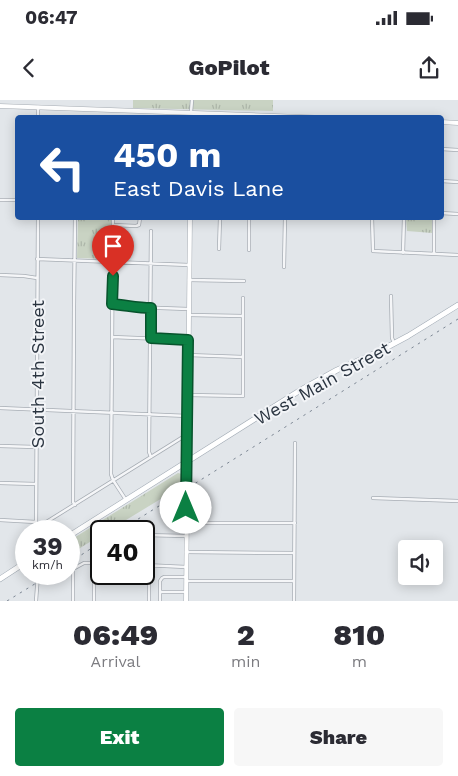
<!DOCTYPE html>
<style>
body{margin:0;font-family:"Work Sans",sans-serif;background:#f7f7f7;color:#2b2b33;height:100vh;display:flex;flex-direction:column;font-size:19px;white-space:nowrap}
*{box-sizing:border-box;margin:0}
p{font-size:16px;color:#7c7c81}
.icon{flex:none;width:28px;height:28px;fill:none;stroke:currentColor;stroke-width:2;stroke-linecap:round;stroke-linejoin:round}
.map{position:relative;height:501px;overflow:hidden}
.details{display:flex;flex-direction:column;background:#fff;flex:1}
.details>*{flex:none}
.hud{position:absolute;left:15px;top:15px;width:429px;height:105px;border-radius:5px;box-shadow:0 2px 12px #0003;background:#1a4fa0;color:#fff;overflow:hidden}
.tools{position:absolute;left:398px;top:440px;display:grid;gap:10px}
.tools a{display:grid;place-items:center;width:45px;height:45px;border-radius:5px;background:#fff;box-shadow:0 2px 12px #0003;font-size:25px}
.speed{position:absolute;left:15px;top:420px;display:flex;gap:10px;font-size:25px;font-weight:700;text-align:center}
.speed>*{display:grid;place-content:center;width:65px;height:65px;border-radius:50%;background:#fff;box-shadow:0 2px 12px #0003;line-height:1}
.speed small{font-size:12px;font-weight:400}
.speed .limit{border:2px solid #111;border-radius:8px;background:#fff;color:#111}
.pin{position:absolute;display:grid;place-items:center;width:42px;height:42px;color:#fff;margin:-51px -21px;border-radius:50% 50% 50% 0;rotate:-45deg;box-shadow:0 0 5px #0007}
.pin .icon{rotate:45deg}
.me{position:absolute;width:55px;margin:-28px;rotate:0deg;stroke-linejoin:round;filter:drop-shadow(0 0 4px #0008)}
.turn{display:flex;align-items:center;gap:18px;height:105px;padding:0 15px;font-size:22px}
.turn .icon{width:65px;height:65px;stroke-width:2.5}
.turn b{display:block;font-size:35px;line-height:42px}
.eta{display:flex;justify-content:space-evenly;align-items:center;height:85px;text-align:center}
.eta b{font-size:30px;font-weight:800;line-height:35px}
.action{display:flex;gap:10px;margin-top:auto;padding:10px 15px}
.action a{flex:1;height:58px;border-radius:5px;background:#0b8043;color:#fff;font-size:20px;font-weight:800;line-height:58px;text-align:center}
.action a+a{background:#f7f7f7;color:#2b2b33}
.status{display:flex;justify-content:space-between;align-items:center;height:35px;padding:0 25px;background:#fff;direction:ltr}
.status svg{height:14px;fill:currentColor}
header{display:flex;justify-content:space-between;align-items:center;height:65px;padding:0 15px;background:#fff;font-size:22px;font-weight:800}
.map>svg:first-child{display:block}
.grass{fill:url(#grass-tufts)}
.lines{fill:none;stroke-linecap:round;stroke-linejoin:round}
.street-casing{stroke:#a7adb4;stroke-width:4}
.secondary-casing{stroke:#a7adb4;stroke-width:5}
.primary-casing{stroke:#a2abb5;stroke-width:6}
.street{stroke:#f5f6f8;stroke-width:2.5}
.secondary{stroke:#fff;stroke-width:4}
.primary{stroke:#fff;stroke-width:5}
.rail{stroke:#7c8693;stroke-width:1;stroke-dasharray:2.5 5;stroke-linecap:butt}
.route-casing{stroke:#07532c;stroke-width:12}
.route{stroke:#0b8043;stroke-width:9}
.labels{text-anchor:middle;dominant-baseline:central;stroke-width:4;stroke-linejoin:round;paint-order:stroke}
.street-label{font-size:18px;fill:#2b3541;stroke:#f2f4f7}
</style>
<div class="status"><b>06:47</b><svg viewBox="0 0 49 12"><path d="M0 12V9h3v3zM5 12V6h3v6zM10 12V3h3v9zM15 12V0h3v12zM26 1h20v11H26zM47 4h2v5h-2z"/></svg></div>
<header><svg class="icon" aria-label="back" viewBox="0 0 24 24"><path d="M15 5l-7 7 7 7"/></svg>GoPilot<svg class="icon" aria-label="share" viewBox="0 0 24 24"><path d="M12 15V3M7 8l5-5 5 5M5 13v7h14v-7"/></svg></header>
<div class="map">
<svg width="458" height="501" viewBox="0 0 458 501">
<defs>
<pattern id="grass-tufts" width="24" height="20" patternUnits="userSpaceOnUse" patternTransform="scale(1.25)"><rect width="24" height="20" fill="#c9d3c3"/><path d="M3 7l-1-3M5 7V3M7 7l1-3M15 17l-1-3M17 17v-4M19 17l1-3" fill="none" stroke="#adb6a9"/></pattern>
</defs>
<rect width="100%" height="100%" fill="#e2e6ea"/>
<path class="grass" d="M133,0H273V11L133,8Z
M78,118H111L110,159L77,158Z
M406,118H433L432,133L407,131Z
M178,373L182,374V386L108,431H101V435L69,455V441Z"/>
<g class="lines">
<g class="street-casing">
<path id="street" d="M191,12L192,0
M38,18V7
M441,49L458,50
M441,81L458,82
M0,100H18
M441,113L458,114
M113,118L111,374L113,380L126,400
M372,118L373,151L458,155
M113,125L136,126L139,125L140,118
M219,149L220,118
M249,150V118
M403,153L404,118
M434,154V118
M37,159L189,165
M284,167L285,118
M0,175L24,176L37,178
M189,180L244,181
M391,196L392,238L394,243
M113,205H126L133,207L188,209
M190,215L243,216
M112,237L188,240
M188,255L243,257
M188,295L243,296V198
M0,308L188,316
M0,346L36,347
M151,357L149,352L151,131
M0,383L36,384
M373,398L458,401
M75,405L73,402L74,207L75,118
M0,420L36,422
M186,423H295
M36,426H40L183,337L187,336
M36,431L38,118
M144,435L186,436
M186,452L294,453
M144,465L186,467
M186,481H294
M160,492H186
M36,501L38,474
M73,501V469L84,463H101
M94,501V463
M149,501V465
M160,501V481L162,478L164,477H186
M294,501L295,343"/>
</g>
<g class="secondary-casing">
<path id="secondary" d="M0,6L328,18
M441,22L458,23
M186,501L190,118"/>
</g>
<g class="primary-casing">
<path id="primary" d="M69,436L299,291L337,270L378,252L408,236L458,205
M0,479L26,462"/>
</g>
<use href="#street" class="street"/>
<use href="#secondary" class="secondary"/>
<use href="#primary" class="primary"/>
<path class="rail" d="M119,431L458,219
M69,463L101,442
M7,501L51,474"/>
</g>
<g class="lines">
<g class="route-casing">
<path id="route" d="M113,176L112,204C125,205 138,208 151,208V238L188,240L186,408"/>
</g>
<use href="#route" class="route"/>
</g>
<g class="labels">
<g class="street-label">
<text transform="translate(37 274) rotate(-90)">South 4th Street</text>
<text transform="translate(322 283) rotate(-29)">West Main Street</text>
</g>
</g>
</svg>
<div class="tools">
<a><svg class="icon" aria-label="sound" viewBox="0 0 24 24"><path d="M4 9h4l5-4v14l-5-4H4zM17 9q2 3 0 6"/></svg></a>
</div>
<div class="speed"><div>39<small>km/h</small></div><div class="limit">40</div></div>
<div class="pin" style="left:113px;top:176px;background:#d93025"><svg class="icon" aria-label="arrive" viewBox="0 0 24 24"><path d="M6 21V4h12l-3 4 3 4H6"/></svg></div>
<svg class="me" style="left:186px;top:408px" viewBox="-20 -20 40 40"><circle r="19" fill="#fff"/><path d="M0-13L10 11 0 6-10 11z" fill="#0b8043"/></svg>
<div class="hud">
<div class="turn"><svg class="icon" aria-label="left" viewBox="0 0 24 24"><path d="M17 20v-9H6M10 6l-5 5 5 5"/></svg><div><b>450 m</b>East Davis Lane</div></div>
</div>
</div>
<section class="details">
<div class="eta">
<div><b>06:49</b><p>Arrival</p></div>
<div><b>2</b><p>min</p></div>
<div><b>810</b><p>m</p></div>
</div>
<div class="action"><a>Exit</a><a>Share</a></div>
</section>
